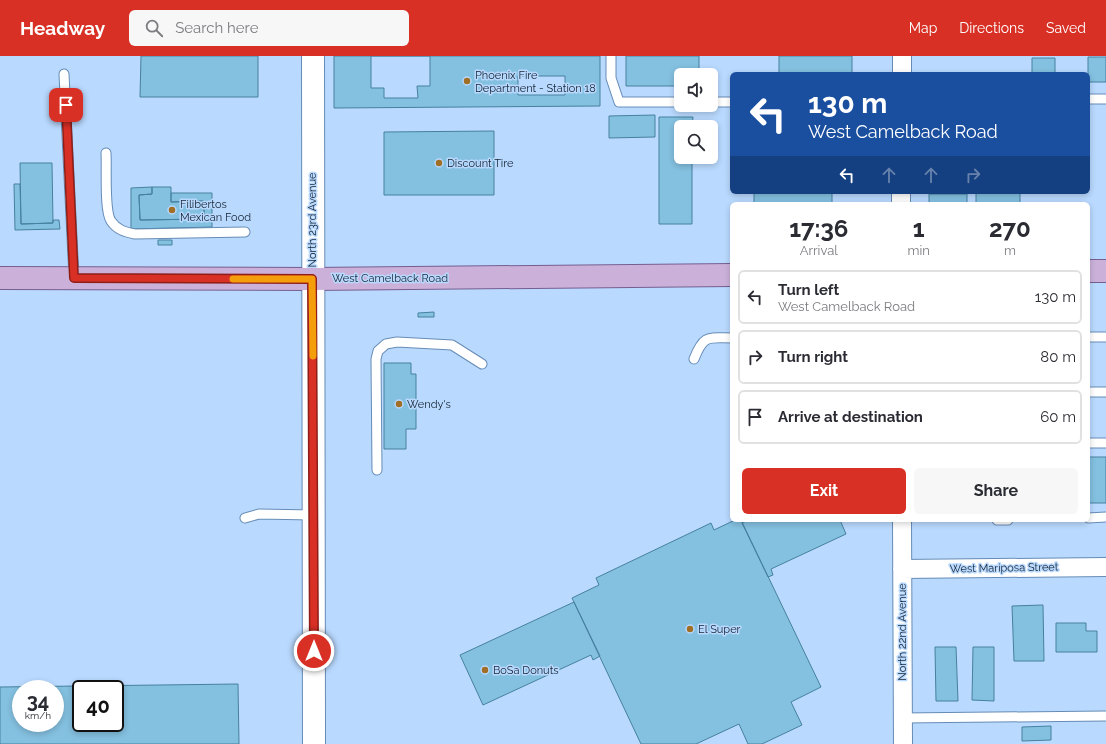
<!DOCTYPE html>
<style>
body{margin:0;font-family:Raleway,sans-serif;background:#f7f7f7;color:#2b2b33;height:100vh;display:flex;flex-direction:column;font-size:15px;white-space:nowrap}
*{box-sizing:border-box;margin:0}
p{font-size:13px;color:#7c7c81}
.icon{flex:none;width:22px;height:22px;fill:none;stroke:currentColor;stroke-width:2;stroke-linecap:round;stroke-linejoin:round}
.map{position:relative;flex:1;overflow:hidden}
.panel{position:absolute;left:730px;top:146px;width:360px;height:320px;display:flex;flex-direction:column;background:#fff;border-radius:6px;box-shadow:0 2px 6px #0003}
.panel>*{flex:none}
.hud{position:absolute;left:730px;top:16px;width:360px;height:122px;border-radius:6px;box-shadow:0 2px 6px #0003;background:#1a4fa0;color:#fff;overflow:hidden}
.controls{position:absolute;left:674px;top:12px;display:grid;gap:8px}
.controls a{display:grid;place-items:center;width:44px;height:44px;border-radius:6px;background:#fff;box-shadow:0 2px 6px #0003;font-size:20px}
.speed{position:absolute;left:12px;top:624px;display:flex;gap:8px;font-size:20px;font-weight:700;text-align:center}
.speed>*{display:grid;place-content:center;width:52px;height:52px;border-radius:50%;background:#fff;box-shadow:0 2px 6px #0003;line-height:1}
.speed small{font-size:10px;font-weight:400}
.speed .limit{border:2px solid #111;border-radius:6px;background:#fff;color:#111}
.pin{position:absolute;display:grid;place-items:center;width:34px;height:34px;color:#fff;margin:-17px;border-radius:8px;box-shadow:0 2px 6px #0006}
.me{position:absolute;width:44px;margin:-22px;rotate:0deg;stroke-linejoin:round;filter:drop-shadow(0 0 3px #0008)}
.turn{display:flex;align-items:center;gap:14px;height:84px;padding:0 12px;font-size:18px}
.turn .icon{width:52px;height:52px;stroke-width:2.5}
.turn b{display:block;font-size:28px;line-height:34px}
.lanes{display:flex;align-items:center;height:38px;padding:0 12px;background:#0003;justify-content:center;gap:20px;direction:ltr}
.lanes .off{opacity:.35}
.eta{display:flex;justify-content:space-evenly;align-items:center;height:68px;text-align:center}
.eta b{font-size:24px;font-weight:700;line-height:28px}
.button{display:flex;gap:8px;margin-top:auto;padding:8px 12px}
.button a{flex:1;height:46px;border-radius:6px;background:#d93025;color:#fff;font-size:16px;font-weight:700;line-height:46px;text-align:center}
.button a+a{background:#f7f7f7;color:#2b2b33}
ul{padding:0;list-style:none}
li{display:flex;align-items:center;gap:12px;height:54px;margin:0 8px 6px;padding:0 4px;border:2px solid #e1e1e2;border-radius:6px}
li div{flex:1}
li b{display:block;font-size:15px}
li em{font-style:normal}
header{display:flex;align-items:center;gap:24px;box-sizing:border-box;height:56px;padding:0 20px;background:#d93025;color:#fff}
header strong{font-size:19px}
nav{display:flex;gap:22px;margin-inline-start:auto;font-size:14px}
.search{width:280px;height:36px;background:#f7f7f7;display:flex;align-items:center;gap:10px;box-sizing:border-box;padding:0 14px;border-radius:6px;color:#7c7c81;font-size:15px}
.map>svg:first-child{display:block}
.building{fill:#84c0e0;stroke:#46819f;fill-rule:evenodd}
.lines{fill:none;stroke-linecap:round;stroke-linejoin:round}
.service-casing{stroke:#668cb6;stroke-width:11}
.minor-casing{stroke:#668cb6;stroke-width:20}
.tertiary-casing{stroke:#668cb6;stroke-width:24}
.primary-casing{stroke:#755e90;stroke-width:24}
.service{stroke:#fff;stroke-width:9}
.minor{stroke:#fff;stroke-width:18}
.tertiary{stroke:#fff;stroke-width:22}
.primary{stroke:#cbb1da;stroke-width:22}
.route-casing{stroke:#8d1f18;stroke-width:10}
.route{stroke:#d93025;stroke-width:7}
.slow{stroke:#f59e0b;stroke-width:7}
.poi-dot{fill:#a06e24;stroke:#b9d9fe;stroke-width:1.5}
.labels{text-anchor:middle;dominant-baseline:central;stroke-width:3;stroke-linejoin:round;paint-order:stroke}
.poi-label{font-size:11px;fill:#152435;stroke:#b9d9fe;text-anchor:start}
.street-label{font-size:11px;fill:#152435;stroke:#b9d9fe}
</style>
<header>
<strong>Headway</strong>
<div class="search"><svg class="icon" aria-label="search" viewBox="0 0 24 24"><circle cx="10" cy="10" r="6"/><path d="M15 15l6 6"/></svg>Search here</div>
<nav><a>Map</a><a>Directions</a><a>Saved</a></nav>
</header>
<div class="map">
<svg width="1106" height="688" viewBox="0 0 1106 688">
<rect width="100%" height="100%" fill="#b9d9fe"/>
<path class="building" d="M141,0H258V41H140Z
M334,0H600V50L334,52Z
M371,0H430V30H417L418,42H384V32H371Z
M626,0H699V19H681V30H626Z
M779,0H852V18H779Z
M1088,1H1106V26H1088Z
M1032,2H1055V18H1032Z
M518,20H565V39H518Z
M655,59V81L609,82V60Z
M659,61H693L692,71H681V101H692V168H659Z
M494,75V139H384V76Z
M20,107H52L53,167L21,168Z
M14,128H20L21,168L53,167V164H59L60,173L15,174Z
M152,131H171V146L204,145V163L140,164L139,139L152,138Z
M152,131V138L139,139L140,164L204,163V145L171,146V137H212V171L131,173V132Z
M754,136H832V148H754Z
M976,136H1020V148H976Z
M929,138H967V148H929Z
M158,184H172V189H158Z
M434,256V261H418V257Z
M384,307H411V318H416V373H406V393H384Z
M1088,401H1106V447H1088Z
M735,464H741L821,631L791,646L802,669L762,688H748L739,668L696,688H641L572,542L599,529L596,522L711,467L714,474Z
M748,464H840L846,478L771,513L773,519L768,521L742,467Z
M574,546L600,600L593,604L591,599L483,649L460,599Z
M1043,549L1044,605H1014L1012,550Z
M1056,567H1086V575H1097V596H1056Z
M935,591H956L958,645H936Z
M973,591H994V645L972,644Z
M238,628L239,688H0V631ZM21,633H55V667H21ZM81,633H115V667H81Z
M1051,670V684L1022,685V671Z"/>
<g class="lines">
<g class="service-casing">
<path id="service" d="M611,0V22L619,46H681
M64,18L74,222
M1088,43H1106
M711,46H732
M106,97C107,112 104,155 111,165C117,174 125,176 135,178L245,176
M1088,281H1106
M694,303C704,278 708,282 732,282
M1088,336H1106
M1088,387H1106
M377,414L376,303L378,295L386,288L397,286L452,289L482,308
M245,462L259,458L313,459
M1088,462L1106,461
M997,464H1008
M903,662L1106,660"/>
</g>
<g class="minor-casing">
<path id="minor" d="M902,18V0
M901,148V136
M902,464L903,688
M902,513L1106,511"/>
</g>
<g class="tertiary-casing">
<path id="tertiary" d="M313,0L314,688"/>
</g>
<g class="primary-casing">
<path id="primary" d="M1088,215H1106
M0,222L312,223L732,219"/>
</g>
<use href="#service" class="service"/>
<use href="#minor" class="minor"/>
<use href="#tertiary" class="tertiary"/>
<use href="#primary" class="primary"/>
</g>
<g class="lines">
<g class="route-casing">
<path id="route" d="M66,49L74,222L312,223L314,595"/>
</g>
<use href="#route" class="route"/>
<path class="slow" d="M233,223H312L313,300"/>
</g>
<g class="poi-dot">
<circle cx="467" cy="25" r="4"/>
<circle cx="439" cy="107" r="4"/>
<circle cx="172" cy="154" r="4"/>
<circle cx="399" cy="348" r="4"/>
<circle cx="690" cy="573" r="4"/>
<circle cx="485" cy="614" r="4"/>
</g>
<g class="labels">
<g class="poi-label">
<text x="475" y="19">Phoenix Fire<tspan x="475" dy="13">Department - Station 18</tspan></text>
<text x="447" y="107">Discount Tire</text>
<text x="180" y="148">Filibertos<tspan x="180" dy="13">Mexican Food</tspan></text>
<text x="407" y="348">Wendy's</text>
<text x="698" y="573">El Super</text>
<text x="493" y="614">BoSa Donuts</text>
</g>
<g class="street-label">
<text transform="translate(312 164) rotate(-90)">North 23rd Avenue</text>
<text x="390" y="222">West Camelback Road</text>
<text transform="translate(1004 512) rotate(-1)">West Mariposa Street</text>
<text transform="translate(902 576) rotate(-90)">North 22nd Avenue</text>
</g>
</g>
</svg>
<div class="controls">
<a><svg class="icon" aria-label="sound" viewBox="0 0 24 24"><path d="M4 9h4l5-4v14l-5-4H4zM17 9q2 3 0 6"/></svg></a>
<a><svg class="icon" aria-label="search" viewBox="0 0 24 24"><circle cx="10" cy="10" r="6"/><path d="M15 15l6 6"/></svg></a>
</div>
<div class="speed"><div>34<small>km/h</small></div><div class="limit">40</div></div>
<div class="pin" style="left:66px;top:49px;background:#d93025"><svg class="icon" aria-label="arrive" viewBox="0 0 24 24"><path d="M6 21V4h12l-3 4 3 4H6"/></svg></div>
<svg class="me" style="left:314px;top:595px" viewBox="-20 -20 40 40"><circle r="17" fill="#d93025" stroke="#fff" stroke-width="3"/><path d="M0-11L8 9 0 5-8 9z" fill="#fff"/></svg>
<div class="hud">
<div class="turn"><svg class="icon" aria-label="left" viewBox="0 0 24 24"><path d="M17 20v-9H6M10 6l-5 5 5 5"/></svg><div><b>130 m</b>West Camelback Road</div></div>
<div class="lanes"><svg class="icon" aria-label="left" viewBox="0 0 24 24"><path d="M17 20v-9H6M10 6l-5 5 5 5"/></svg><svg class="icon off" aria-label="ahead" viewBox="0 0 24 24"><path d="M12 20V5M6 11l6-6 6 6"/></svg><svg class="icon off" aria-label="ahead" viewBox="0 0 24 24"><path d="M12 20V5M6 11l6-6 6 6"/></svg><svg class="icon off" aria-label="right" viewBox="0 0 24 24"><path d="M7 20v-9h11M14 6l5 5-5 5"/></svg></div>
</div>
<section class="panel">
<div class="eta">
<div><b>17:36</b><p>Arrival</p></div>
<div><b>1</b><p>min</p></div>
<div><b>270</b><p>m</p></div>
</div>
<ul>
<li><svg class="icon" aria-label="left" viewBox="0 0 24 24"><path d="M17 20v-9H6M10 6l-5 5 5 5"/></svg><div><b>Turn left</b><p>West Camelback Road</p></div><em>130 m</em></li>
<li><svg class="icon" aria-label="right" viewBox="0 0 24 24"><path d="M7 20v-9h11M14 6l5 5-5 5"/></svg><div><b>Turn right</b></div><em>80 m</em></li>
<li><svg class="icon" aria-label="arrive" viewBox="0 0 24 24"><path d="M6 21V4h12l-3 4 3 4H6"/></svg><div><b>Arrive at destination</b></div><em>60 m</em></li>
</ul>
<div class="button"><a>Exit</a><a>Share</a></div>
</section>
</div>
